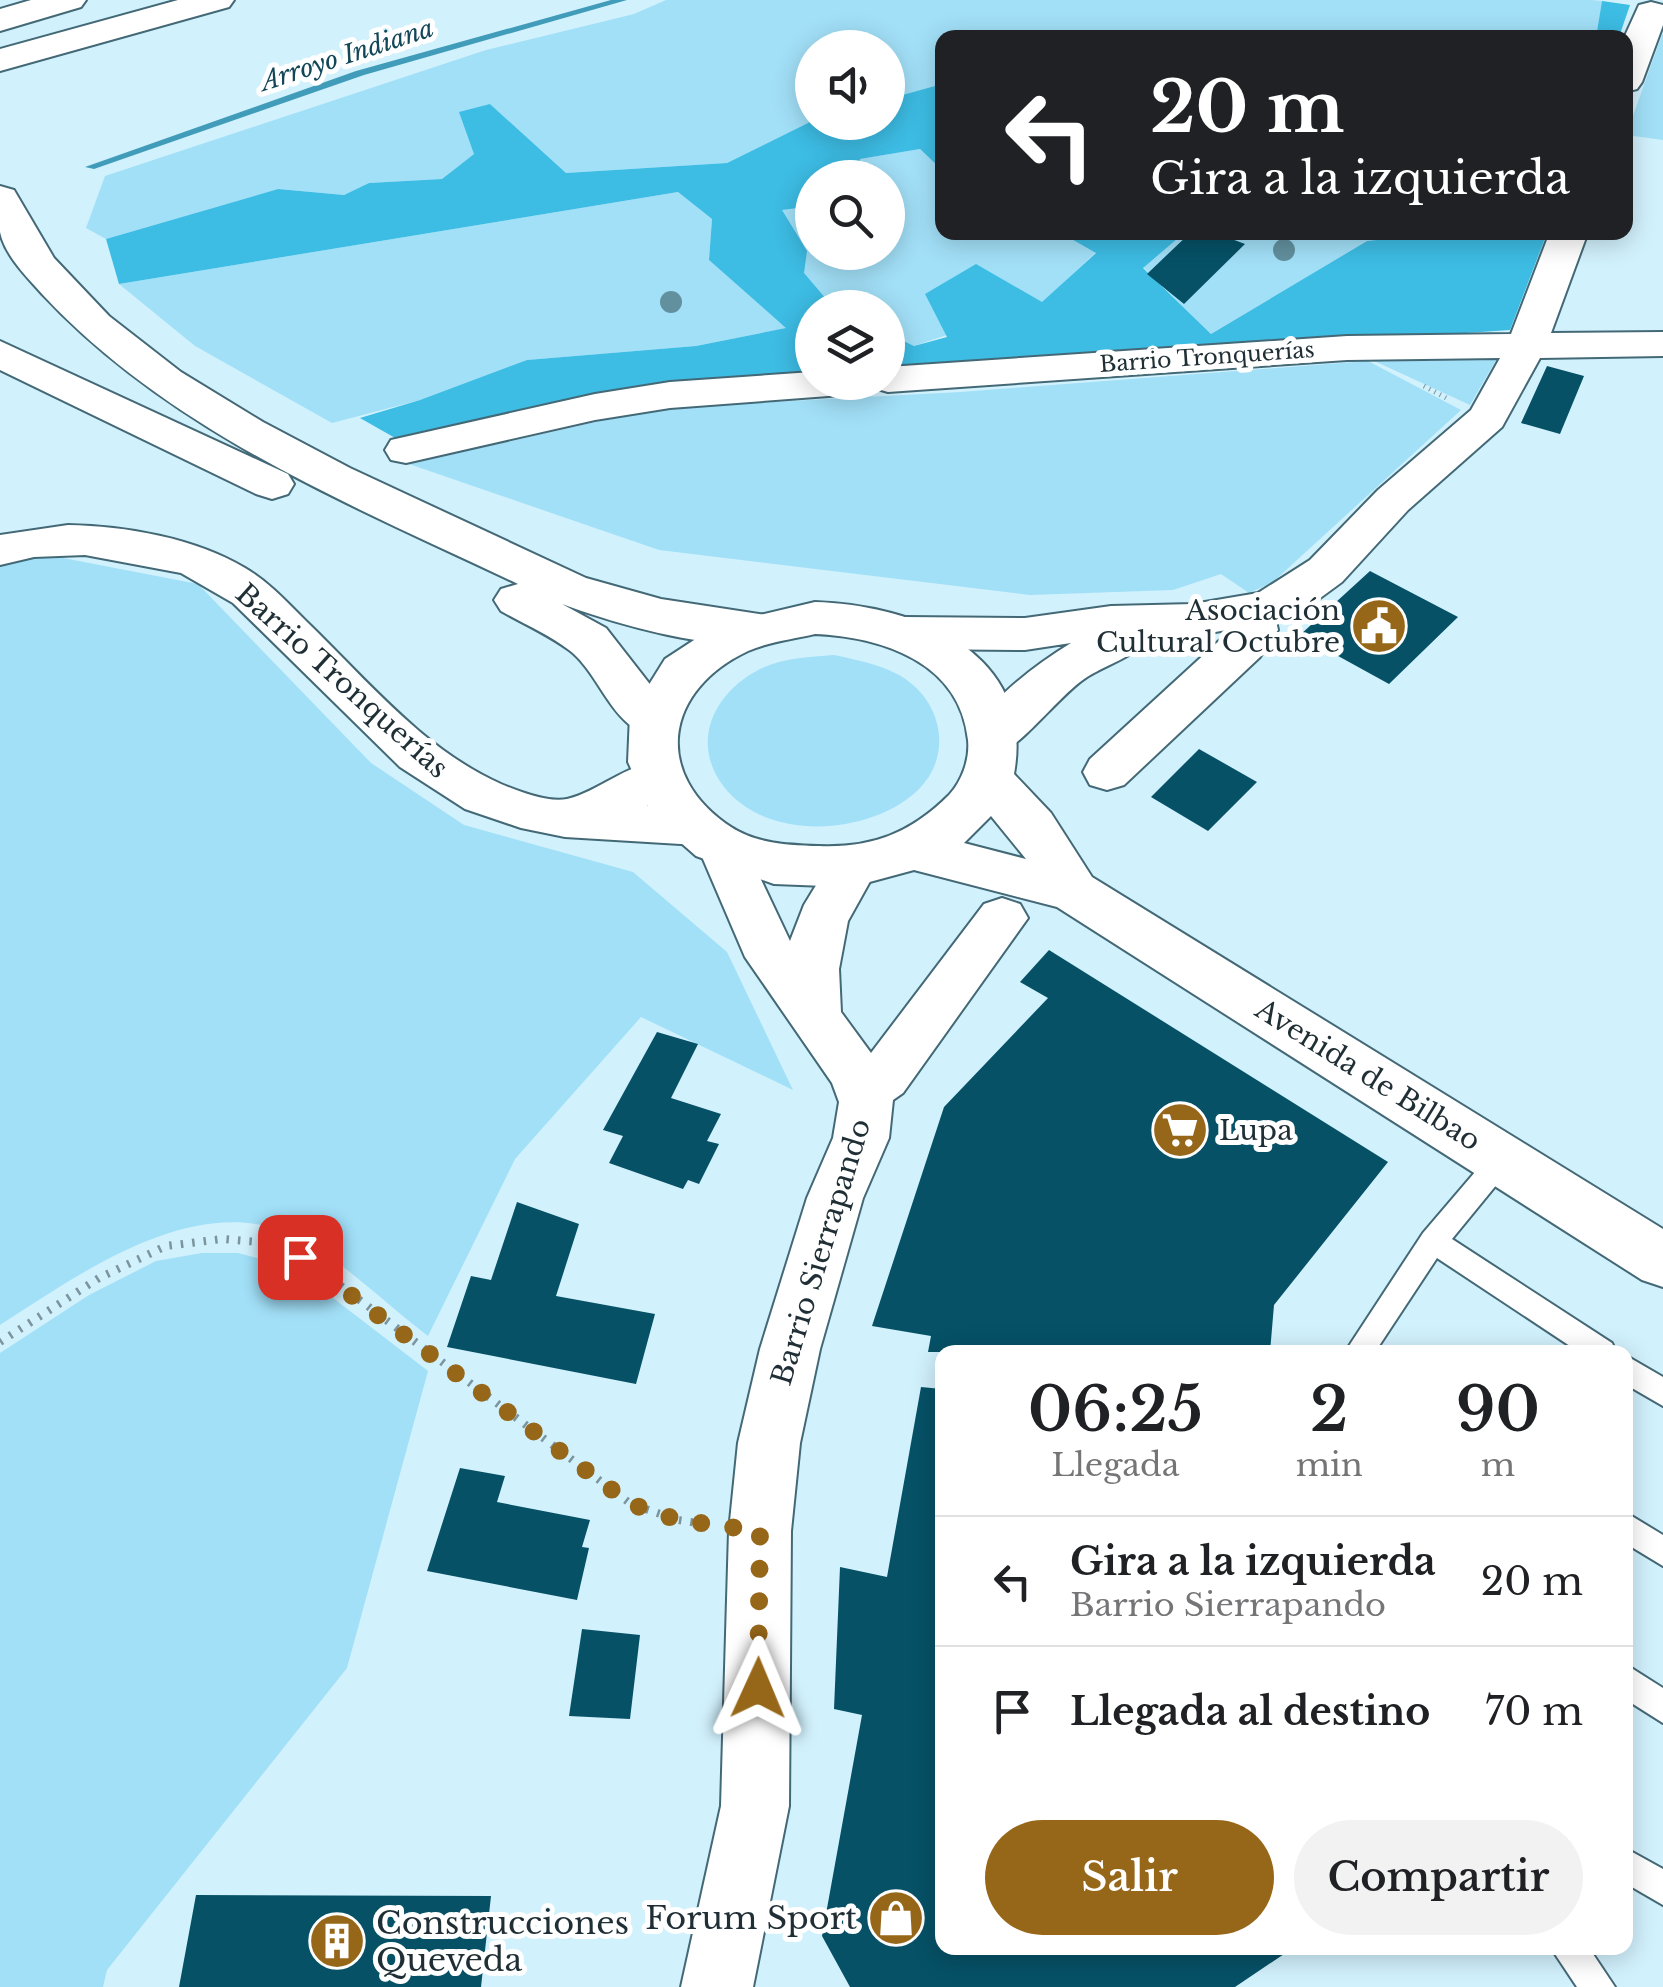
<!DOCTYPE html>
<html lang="es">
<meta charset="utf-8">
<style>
body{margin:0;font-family:"Libre Baskerville",serif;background:#f2f2f2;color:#202124;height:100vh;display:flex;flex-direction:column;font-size:38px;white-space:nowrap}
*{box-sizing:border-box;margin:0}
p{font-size:32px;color:#757577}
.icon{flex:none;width:55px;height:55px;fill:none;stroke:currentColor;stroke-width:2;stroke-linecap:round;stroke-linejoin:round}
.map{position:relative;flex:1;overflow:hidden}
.drawer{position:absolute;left:935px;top:1345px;width:698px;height:610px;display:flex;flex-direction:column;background:#fff;border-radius:20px;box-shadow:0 5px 25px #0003}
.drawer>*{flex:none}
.guide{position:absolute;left:935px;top:30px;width:698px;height:210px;border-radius:20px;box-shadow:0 5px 25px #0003;background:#202124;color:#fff;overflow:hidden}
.tools{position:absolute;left:795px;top:30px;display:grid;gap:20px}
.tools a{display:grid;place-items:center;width:110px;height:110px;border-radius:50%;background:#fff;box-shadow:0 5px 25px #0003;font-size:50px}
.pin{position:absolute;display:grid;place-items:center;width:85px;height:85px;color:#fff;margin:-42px;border-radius:20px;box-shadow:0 5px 15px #0006}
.me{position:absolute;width:110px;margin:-55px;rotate:1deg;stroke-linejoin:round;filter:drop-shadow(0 0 8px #0008)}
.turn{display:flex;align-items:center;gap:35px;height:210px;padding:0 50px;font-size:45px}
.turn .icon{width:130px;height:130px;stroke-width:2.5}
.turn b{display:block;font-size:70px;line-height:85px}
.eta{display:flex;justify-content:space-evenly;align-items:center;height:170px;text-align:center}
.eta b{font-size:60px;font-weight:600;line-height:70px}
.action{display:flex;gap:20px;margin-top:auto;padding:20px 50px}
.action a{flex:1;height:115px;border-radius:60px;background:#976719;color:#fff;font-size:40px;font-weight:600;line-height:115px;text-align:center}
.action a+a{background:#f2f2f2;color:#202124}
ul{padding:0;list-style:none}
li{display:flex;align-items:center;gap:30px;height:130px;padding:0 50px;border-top:2px solid #e0e0e0}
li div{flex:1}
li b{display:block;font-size:38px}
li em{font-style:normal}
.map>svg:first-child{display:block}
.green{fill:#a2e0f8}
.forest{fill:#3dbce4}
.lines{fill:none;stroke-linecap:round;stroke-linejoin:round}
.stream{fill:#419cba;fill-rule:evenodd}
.building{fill:#065166}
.service-casing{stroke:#446976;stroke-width:4}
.minor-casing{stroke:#446976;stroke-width:4}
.secondary-casing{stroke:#446976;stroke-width:4}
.motorway-casing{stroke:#446976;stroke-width:4}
.path-far1{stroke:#7c949d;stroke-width:5;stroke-dasharray:1 5;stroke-linecap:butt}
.path{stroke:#7c949d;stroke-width:8;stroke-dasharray:2.5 9;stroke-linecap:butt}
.service{fill:#fff;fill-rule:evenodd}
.minor{fill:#fff;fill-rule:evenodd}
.secondary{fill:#fff;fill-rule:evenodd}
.motorway{fill:#fff;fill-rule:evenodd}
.tree{fill:#62909e}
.route{stroke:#976719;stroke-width:18;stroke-dasharray:0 32.4}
.labels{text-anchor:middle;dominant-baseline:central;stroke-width:10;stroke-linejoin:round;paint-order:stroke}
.far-street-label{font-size:22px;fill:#1f2f35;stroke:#fff}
.far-water-label{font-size:25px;font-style:italic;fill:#124758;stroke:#fff}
.poi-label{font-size:28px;fill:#1f2f35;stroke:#fff;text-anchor:end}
.street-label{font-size:28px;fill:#1f2f35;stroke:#fff}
.near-poi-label{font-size:32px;fill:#1f2f35;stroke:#fff;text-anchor:end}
</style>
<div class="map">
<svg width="1663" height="1987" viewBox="0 0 1663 1987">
<rect width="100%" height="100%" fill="#d1f1fd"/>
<path class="green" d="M666,0H1591L1602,1L1596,37L1137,38L1135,33L1119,38H942V84L888,99V48H812V121L727,163L566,173L490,104L474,154L442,179L369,183L344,195L278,189L106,239L86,228L105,176L486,50L634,14Z
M1663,32V140L1626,135Z
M920,149L942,170V232L1061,233L1096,252L1042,303L914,346L888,332V308L833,307L803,273L781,209L812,206V252H888V178L858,177L859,159Z
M678,192L712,219L709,260L787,328L696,346L527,360L420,400L332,423L195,346L119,284Z
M1184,233H1450L1367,241L1211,334L1143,267Z
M1499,355L1470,405L1372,360L1430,361Z
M1368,361L1461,410L1273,582L1249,593L1221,574L1173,590L1030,595L659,550L409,464L658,408L960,392Z
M32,552L198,584L371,763L464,825L633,872L727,952L793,1090L641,1017L515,1159L428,1336C390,1307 354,1272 314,1246C210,1179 86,1270 0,1325V562Z
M834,655C857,660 879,664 899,675C942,699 954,755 918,790C871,835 768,843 724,787C690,743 713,693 760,669C782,658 809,657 834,655Z
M202,1253H238L294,1268L428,1371L347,1668L107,1970L103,1987H0V1353L89,1295L156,1261Z"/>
<path class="forest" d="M1602,1L1630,5L1619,37H1596Z
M942,84V170L920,149L860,159L858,177L812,178V206L782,210L807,251L804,273L833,307L812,308V377L660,389L397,439L360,418L420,400L527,360L696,346L786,328L709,260L712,219L678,192L119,284L106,239L278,189L344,195L369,183L442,179L474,154L459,112L490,104L566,173L727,163L812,121L888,122V99Z
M1450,232L1547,233L1510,330L888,372V333L914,346L947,337L925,294L976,264L1042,302L1096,253L1061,233H1184L1143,268L1211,334L1367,241Z"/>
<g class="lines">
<path class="stream" d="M611,0H627L364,75L94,169L85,167L356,71Z"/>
</g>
<path class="building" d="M1191,232H1213L1245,244L1184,304L1147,274Z
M1547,366L1584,376L1560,434L1521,423Z
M1370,571L1458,617L1389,684L1300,635Z
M1199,749L1257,782L1208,831L1151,797Z
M1049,950L1388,1162L1274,1305L1270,1352H928L931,1336L872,1326L944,1107L1048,998L1020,982Z
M657,1032L698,1044L671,1098L721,1114L707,1141L719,1144L699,1184L688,1180L683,1189L609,1163L623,1136L603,1130Z
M517,1202L579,1224L556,1296L655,1314L636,1384L447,1347L471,1276L491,1280Z
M921,1387L942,1389V1948H1293L1235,1987H850L822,1936L862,1715L834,1709L840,1567L887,1577Z
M460,1468L505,1476L497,1502L590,1520L582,1547L589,1548L577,1600L427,1571Z
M582,1629L640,1635L630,1719L569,1716Z
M196,1895L491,1896L481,1987H179Z"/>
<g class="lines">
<g class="service-casing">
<path id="service" d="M1502,1148L1511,1151L1515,1159L1511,1167L1452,1239L1612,1343L1616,1352H1579L1437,1258L1375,1352H1345L1423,1233L1493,1151Z
M1625,1355L1663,1377V1406L1625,1384Z
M1625,1512L1663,1535V1566L1625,1543Z
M1625,1664L1663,1688V1723L1625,1699Z
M1625,1848L1663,1869V1905L1625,1883Z
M1551,1948H1589L1615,1987H1577Z"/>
</g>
<g class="minor-casing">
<path id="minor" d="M1651,2L1663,5V25L1642,82L1637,89L1625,92L1624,38L1639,5Z
M1550,232H1588L1551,333L1663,332V356L1540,358L1502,427L1408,510L1342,582L1312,604L1276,621L1278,630L1260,657L1124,785L1107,790L1090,785L1083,772L1090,759L1232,629L1193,636L1149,637C1137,657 1104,665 1084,679C1062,694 1025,740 1008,748C996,753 988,751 977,747L970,735C992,697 1034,666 1071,643L1025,650L905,649L889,644L882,633L889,622L905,617L1025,618L1111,606L1193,604L1258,593L1310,560L1378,490L1471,410L1500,358L1347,360L888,392L874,388L870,382H888V367L1347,336L1511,334Z
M812,372V382H862L856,391L842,395L670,408L595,420L406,463L391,460L385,450L391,440L595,394L670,382Z
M68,525C126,526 195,538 245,568C269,582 288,603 308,623C367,680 424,750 501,784C518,791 548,803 567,799C603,791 635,754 672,765L679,778L672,791L647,806L692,809L709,815L716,829L739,833L790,941L804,905L835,854L853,848L871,854L878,867L848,921L839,969L841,1012L871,1053L984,904L1002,898L1020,904L1028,918L903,1093L893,1100L889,1138L863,1198L820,1349L800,1443L791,1531L789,1806L753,1987H681L721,1806L729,1531L738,1443L760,1349L807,1198L833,1138L839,1102L832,1083L745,957L697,845L565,837L521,828L465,809L400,767L233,603L181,573L85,555L34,557L0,565V535Z"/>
</g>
<g class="secondary-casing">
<path id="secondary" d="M815,602C915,605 1036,652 1014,774L1051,813L1092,877L1663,1229V1287L1642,1280L1057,907L914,870L851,887L774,884L696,856L655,820L648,806L628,762L630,715L665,659L717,625ZM815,634C882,637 960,662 968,740C970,759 962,781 949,795C911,833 872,848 819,846C789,845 757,844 731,827C651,774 665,690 748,651C768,642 794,639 815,634ZM991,816L1026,859L964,843Z"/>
</g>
<g class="motorway-casing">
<path id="motorway" d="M31,0H86L81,7L0,31V9Z
M178,0H234L229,7L0,71V49Z
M0,186L14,190L54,258L109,316L181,372L263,422L350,468L586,578L661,599L772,616L779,628L772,640C720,655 613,623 562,604L606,628L677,719L669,732C617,747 604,676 569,650C549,635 524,624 501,611L494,600L501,589L518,584C351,505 171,432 43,295C28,278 5,256 0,232C0,219 0,200 0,186Z
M0,341L288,474L294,484L288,494L272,499L256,494L0,370Z"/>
</g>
<path class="path-far1" d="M1424,386L1448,399"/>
<path class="path" d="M0,1342L99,1278L166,1246L222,1239L272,1243L329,1277L631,1504L678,1520L704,1524"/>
<use href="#service" class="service"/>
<use href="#minor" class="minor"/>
<use href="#secondary" class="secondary"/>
<use href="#motorway" class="motorway"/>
</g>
<g class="tree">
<circle cx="1284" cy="250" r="11"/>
<circle cx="671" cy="302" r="11"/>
</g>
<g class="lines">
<path class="route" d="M300,1257L631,1504L678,1520L760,1531L758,1688"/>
</g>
<defs>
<g id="civic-disc" transform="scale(2.875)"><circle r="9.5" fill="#976719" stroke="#fff"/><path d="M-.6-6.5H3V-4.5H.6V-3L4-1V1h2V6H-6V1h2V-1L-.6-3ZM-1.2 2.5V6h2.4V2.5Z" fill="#fff"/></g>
<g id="supermarket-disc" transform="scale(2.875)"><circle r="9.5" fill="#976719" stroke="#fff"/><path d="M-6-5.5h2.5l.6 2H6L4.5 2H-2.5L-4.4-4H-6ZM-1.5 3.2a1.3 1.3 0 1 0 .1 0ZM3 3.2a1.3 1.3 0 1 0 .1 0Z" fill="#fff"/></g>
<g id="shop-disc" transform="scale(2.875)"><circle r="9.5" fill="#976719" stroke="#fff"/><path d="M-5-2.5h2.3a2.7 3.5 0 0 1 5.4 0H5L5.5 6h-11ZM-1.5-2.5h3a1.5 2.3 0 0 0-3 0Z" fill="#fff"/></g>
<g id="building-disc" transform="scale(2.875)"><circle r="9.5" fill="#976719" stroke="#fff"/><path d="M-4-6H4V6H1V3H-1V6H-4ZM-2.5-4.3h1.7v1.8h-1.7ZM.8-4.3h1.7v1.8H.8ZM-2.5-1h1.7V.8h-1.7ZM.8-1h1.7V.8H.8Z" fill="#fff"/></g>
</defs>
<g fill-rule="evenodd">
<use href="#civic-disc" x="1379" y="626"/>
<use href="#supermarket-disc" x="1180" y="1130"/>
<use href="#shop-disc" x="896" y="1918"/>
<use href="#building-disc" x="337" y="1941"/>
</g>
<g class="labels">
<g class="far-street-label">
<text transform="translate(1207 357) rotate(-4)">Barrio Tronquerías</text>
</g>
<g class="far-water-label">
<text transform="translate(347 55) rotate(-18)">Arroyo Indiana</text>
</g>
<g class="poi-label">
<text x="1340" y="610">Asociación<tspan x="1340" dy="32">Cultural Octubre</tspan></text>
<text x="1219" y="1130" text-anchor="start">Lupa</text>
</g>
<g class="street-label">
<text transform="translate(342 681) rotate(42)">Barrio Tronquerías</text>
<text transform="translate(1368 1075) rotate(32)">Avenida de Bilbao</text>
<text transform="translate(821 1252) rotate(-73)">Barrio Sierrapando</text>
</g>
<g class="near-poi-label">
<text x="857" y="1918">Forum Sport</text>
<text x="376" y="1923" text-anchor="start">Construcciones<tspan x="376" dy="37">Queveda</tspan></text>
</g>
</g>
</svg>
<div class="tools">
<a><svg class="icon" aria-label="sound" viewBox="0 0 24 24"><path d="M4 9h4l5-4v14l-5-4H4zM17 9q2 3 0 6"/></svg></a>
<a><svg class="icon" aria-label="search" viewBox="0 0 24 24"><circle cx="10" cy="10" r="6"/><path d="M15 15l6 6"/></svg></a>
<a><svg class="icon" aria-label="layers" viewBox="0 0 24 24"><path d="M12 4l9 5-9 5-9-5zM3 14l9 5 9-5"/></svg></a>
</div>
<div class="pin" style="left:300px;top:1257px;background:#d93025"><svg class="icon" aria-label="arrive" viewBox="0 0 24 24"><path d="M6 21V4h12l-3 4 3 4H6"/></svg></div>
<svg class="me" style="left:758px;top:1688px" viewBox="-20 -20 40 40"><path d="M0-17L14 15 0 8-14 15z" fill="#976719" stroke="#fff" stroke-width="4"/></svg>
<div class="guide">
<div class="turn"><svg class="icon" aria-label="left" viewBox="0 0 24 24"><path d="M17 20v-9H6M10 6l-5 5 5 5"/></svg><div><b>20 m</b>Gira a la izquierda</div></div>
</div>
<section class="drawer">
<div class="eta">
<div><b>06:25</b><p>Llegada</p></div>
<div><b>2</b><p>min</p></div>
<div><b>90</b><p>m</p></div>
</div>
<ul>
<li><svg class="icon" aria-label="left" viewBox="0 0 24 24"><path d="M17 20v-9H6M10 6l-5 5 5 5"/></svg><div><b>Gira a la izquierda</b><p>Barrio Sierrapando</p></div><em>20 m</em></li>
<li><svg class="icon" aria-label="arrive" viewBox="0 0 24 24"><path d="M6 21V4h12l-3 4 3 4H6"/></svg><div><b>Llegada al destino</b></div><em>70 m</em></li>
</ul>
<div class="action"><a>Salir</a><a>Compartir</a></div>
</section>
</div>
